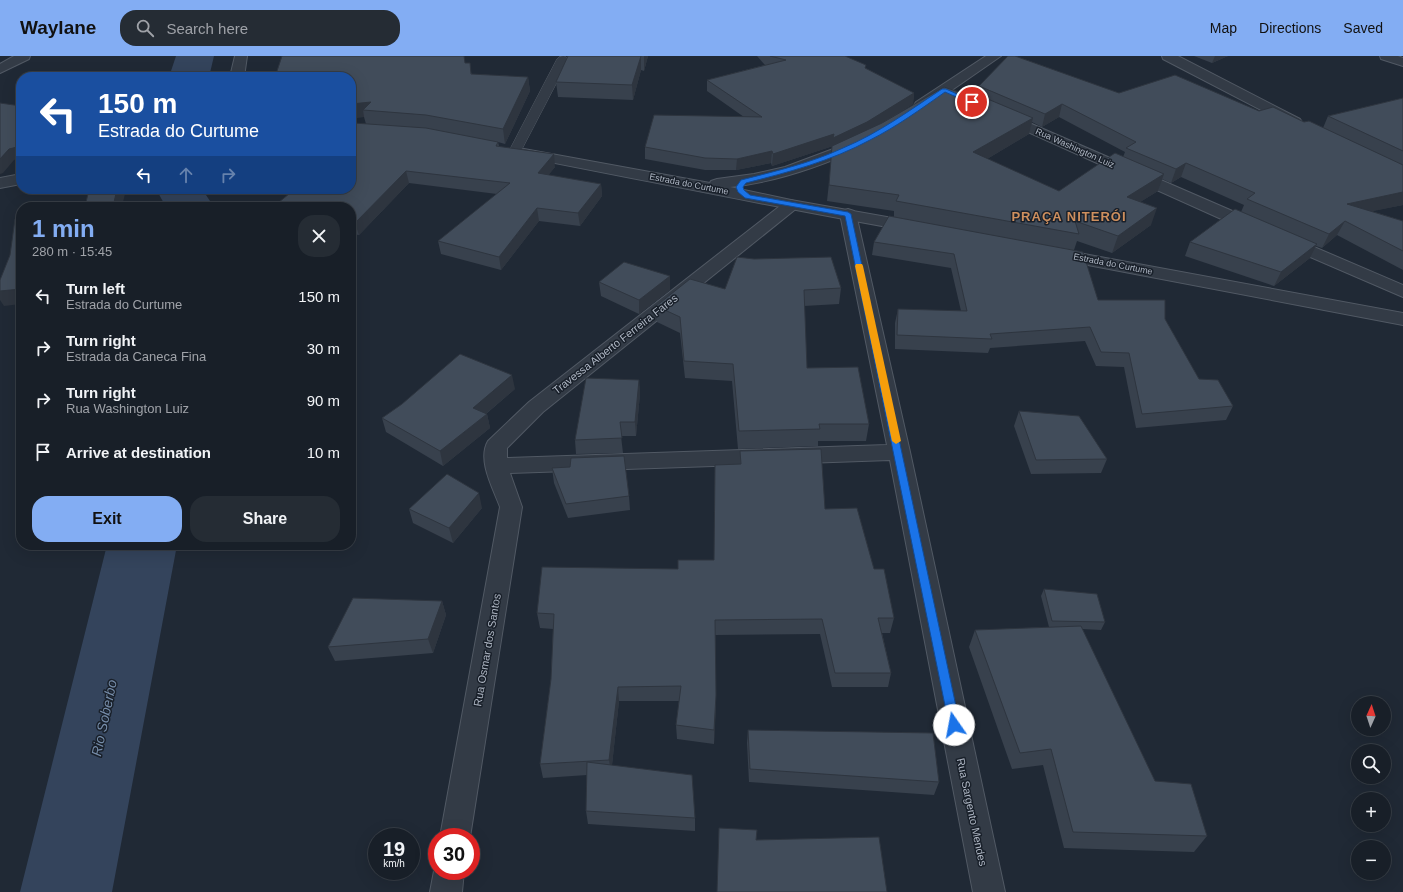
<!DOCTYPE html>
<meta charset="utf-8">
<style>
body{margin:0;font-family:Helvetica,sans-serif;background:#252c34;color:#f1f3f6;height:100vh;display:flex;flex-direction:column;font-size:15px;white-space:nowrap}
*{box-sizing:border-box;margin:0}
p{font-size:13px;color:#9fa2a8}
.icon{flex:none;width:22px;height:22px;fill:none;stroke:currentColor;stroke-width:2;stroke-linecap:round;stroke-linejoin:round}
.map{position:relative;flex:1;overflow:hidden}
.side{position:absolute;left:16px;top:146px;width:340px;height:348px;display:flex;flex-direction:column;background:#181f28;border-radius:16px;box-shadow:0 4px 16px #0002,0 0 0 1px #363d45}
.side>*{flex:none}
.guide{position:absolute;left:16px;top:16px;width:340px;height:122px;border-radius:16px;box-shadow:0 4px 16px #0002,0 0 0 1px #363d45;background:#1a4fa0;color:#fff;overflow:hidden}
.needle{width:26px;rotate:3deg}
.buttons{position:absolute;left:1351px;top:640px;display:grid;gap:8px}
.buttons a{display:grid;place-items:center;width:40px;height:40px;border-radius:50%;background:#181f28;box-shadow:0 4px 16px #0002,0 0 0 1px #363d45;font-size:20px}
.speed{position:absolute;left:368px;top:772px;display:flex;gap:8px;font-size:20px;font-weight:700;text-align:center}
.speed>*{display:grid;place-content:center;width:52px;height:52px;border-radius:50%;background:#181f28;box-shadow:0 4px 16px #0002,0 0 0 1px #363d45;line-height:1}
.speed small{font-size:10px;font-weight:400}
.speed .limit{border:6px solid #d22;background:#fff;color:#111}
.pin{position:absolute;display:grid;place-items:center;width:34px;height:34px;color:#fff;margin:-17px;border:2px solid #fff;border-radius:50%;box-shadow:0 1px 4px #0007}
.me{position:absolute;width:44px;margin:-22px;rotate:348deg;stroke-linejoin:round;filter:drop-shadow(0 0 3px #0008)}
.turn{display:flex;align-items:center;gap:14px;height:84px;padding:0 16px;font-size:18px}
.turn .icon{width:52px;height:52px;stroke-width:2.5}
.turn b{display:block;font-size:28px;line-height:34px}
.lanes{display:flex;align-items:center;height:38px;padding:0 16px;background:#0003;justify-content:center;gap:20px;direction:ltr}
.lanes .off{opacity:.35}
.round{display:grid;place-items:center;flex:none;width:42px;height:42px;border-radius:16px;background:#252c34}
.headline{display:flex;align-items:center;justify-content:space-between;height:68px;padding:0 16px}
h1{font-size:24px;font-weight:800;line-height:30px;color:#83adf3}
.button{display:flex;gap:8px;margin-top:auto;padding:8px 16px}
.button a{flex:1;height:46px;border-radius:16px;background:#83adf3;color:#111;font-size:16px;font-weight:800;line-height:46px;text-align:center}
.button a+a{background:#252c34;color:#f1f3f6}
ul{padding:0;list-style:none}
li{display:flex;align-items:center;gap:12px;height:52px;padding:0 16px}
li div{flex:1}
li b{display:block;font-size:15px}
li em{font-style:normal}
header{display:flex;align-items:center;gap:24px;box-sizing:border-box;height:56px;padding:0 20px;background:#83adf3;color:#111}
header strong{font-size:19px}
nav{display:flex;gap:22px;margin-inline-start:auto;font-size:14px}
.search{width:280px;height:36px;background:#252c34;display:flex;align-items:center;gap:10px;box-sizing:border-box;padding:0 14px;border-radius:16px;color:#9fa2a8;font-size:15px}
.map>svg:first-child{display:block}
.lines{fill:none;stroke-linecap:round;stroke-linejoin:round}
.river{fill:#34445c;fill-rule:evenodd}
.service-casing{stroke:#515964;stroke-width:1}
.minor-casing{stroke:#515964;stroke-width:2}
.tertiary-casing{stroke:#515964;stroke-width:2}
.service{fill:#333b46;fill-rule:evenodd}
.minor{fill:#333b46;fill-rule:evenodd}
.tertiary{fill:#333b46;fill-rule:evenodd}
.wall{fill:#38414d;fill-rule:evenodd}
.shaded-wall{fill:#2e353f}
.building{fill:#414c5a;stroke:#2e353f}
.route{fill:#1a73e8;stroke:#114b97}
.slow{fill:#f59e0b}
.labels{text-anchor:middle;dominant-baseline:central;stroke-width:3;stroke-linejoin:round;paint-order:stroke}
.far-street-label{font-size:9px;fill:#aeb6c3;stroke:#19202a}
.street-label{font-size:11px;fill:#aeb6c3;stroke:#19202a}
.far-district-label{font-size:13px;font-weight:bold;letter-spacing:1px;fill:#ce8f5e;stroke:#19202a}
.near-water-label{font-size:14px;font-style:italic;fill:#768daa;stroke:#19202a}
</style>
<header>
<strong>Waylane</strong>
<div class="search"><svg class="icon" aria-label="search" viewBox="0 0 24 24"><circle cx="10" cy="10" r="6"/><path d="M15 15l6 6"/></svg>Search here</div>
<nav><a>Map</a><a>Directions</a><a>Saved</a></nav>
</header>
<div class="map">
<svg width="1403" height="836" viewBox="0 0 1403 836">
<rect width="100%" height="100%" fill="#202935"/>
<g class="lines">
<path class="river" d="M176,0H214L209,21H169Z
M156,133H202L214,151H166Z
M107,489H177L112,836H20Z"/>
<g class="service-casing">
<path id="service" d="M564,0L569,3L521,95L520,98H510L509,95L557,3L559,1Z"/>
</g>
<g class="minor-casing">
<path id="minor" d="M14,0H30L29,3L0,17V8Z
M235,0H247L244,21H230Z
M1162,0H1178L1300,63L1302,66L1300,69L1295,70L1290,69L1163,3Z
M1380,0H1398L1403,2V10L1381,3Z
M1004,56L1260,167L1262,171L1260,175L1254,176L1248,175L999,63L997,60L999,57Z
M791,144L797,146L799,149L797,152L543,356L507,392V402L887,389L840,158L842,155L848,153L854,155L856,158L910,396L1005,836H973L890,404L510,417L522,451L470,781H440L500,451C493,432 477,404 488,385L529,346L785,146Z
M1286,179L1403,229V241L1280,188L1278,184L1280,180Z
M437,807V815H464L462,836H430L434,815Z"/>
</g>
<g class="tertiary-casing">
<path id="tertiary" d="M986,0H1001L926,52L921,53L916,52L914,49L916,46Z
M860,83L865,84L867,87L865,90C822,110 777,126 730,131L791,144L915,166L921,167L923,171L921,175L915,176C784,153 654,126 524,101L519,100L517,97L519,94L524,93L710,127L711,125L717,123L754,118L785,111Z
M21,118V128L0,132V122Z
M1057,193L1403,257V269L1051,202L1048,198L1051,194Z"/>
</g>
<use href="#service" class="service"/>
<use href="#minor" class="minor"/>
<use href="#tertiary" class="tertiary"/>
</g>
<path class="wall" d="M568,0H648L644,15L641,14L633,44L558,41L556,26Z
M757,0H845L865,12L914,37L913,48L883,67L968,39H978L979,30L1119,37L1259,55L1323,72L1328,60L1403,42V149L1371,155L1403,165V214L1337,179L1322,192L1316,190L1310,202L1274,230L1185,200L1190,186L1241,156L1244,149L1181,121L1171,127L1162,123L1158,135L1140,146L1151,169L1112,197L1077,185L1074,194L1098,244L1165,263L1199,323L1233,350L1226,364L1136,372L1124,311L1096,310L1085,285L990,292L988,297L895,293V267L898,253L961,255L951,212L872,199L874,186L894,161V155L827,145L833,90L772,110L771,107L736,114H705L645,103V91L744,61L707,35V24L765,9ZM1059,61L1125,96L1123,101L1059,135L987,103L1029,78L1032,66L1042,71Z
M1194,0H1228L1212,7Z
M465,7L472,18L528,21L530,35L505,88L498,86L499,90L555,111L548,119L601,128L602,140L580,170L539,165L501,214L441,198L438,185L497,138L409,127L359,179L351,178V133L366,68L364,61L351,62V21Z
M670,220V234L639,258L601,240L599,226Z
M841,232L839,248L804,250L807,312L869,368L866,385H818V390L738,393L732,325L685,322L680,277L657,266L656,250L725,233Z
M639,324L640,338L636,380H621L623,397L576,398L575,384Z
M515,333L486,358H487L490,372L443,410L386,376L382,362Z
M1019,355L1107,403L1101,417L1031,418L1014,370Z
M740,395L825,453L874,513L894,562L890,577H882L891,617L888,631H832L820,578L715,579L716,639L714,688L677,683L676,669L679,645H619L612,709L695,762V775L588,768L586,755L587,719L543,722L540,708L551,623L553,573L540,572L537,557L678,513L714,504L740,408Z
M570,411L629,440L630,454L568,462L554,427L552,412Z
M482,452L453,487L413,467L409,453Z
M1044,533L1105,566L1101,574L1082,573L1155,725L1207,780L1194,796L1064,792L1043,709L1012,713L969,591L975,574L1049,571L1041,540Z
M442,545L446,559L433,597L335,605L328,591Z
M748,674L939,726L934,739L749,726L747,687Z"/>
<path class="shaded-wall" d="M641,0V14L633,44L632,29Z
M644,0H648L644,15Z
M1215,0H1228L1212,7Z
M528,21L530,35L505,88L503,73Z
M914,37L913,48L865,77L832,94L833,90L772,110L773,98Z
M371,46L363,54L364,61L351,62V48Z
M1062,48L1059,61L1042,71L1045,58Z
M1033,62L1029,78L970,113L973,96Z
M21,90V102L14,104L3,117L0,118V103L9,93Z
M772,95L771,107L736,114L737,103Z
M554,98L555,111L540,130L538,117Z
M1186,107L1181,121L1171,127L1176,113Z
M406,115L409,127L359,179L355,167Z
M1164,118L1158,135L1121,158L1127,141Z
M601,128L602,140L580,170L578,157Z
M117,133H126L122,151H113Z
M1403,136V149L1340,162L1347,148Z
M537,152L539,165L501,214L499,201Z
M1157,152L1151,169L1112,197L1118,180Z
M1345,165L1337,179L1322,192L1329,178Z
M1317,188L1310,202L1274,230L1281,216Z
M670,220V234L639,258V244Z
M21,233V248L4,250L0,244V235Z
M512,319L515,333L476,366L473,352Z
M639,324L640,338L636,380L635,366Z
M487,358L490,372L443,410L440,395Z
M479,437L482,452L453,487L449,472Z
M442,545L446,559L433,597L428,583Z
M618,631L619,645L611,718L609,704Z
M716,639V653L714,688V674Z"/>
<path class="building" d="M282,0H464L465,7H470L471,18L528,21L503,73L426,59L363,54L371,46L351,48V21H275Z
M568,0H641L632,29L556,26Z
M770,0H845L866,9L865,12L914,37L867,66L833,82L834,78L773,98L772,95L737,103L705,102L645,91L654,59L762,61L707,24L786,4Z
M1008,0H1015L1119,37L1175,19L1259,55L1273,51L1304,66L1309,65L1403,109V136L1347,148L1403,165V195L1345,165L1329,178L1247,143L1255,137L1186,107L1176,113L1126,92L1136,86L1062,48L1045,58L979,30Z
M944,31L968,39L971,36L1033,62L973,96L1059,135L1115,97L1164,118L1127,141L1157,152L1118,180L1075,165L1079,178L896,145L899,139L829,129L832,90L882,67Z
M1403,42V95L1328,60Z
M0,47L21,50V90L9,93L0,103Z
M354,67L426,72L498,86L496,90L554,98L538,117L601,128L578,157L537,152L499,201L438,185L510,127L406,115L355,167L351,166V151H273L295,133H351V70Z
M89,133H117L113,151H85Z
M1235,153L1317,188L1281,216L1190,186Z
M889,160L1083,196L1098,244H1165V263L1199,323L1218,324L1233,350L1142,358L1129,297L1101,296L1090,271L990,278L992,283L897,279L898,253L967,255L954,198L874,186Z
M21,162V233L0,235V224L10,199L15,163Z
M737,201L754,203L831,201L841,232L804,234L807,312L858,311L869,368H819L820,373L739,375L733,308L684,305L680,261L656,250L690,223L725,233Z
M624,206L670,220L639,244L599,226Z
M460,298L512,319L473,352L487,358L440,395L382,362L402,348Z
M586,322L639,324L635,366H620L622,382L575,384Z
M1019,355L1079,360L1107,403L1036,404Z
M821,393L825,453L857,452L874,513H884L894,562H878L891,617H835L822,563L715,564L716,639L714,674L676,669L681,630L618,631L609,704L540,708L551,623L554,558L537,557L542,511L678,513V504H714L715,409L741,408L740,395Z
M624,400L629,440L566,448L552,412L570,411L571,402Z
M447,418L479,437L449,472L409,453Z
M1044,533L1097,538L1105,566L1052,565Z
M353,542L442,545L428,583L328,591Z
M1081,570L1155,725L1191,728L1207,780L1073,776L1051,693L1020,697L975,574Z
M748,674L933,677L939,726L750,713Z
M587,706L692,719L695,762L586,755Z
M719,772L757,774L756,784L879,781L887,836H717Z"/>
<path class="route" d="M942,33H946L975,46L970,47L945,36C921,53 896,71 870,84C831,105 789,116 746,127L743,131L744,134L750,139L848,156L851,158L960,669L959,673L954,674L950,673L949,669L845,160L745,142L738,136L736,131L741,124C776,115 811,107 843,92C879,77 910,54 942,33Z"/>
<path class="slow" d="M856,208H862L863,210L901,385L896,388L892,385L855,210Z"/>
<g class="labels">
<g class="far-street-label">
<text transform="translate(1075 92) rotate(24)">Rua Washington Luiz</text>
<text transform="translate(689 128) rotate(11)">Estrada do Curtume</text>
<text transform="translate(1113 208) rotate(11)">Estrada do Curtume</text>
</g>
<g class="street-label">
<text transform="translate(615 288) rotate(-38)">Travessa Alberto Ferreira Fares</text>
<text transform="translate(487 594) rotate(-80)">Rua Osmar dos Santos</text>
<text transform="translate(972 756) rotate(78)">Rua Sargento Mendes</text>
</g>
<g class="far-district-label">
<text x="1069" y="160">PRAÇA NITERÓI</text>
</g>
<g class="near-water-label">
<text transform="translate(104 662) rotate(-78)">Rio Soberbo</text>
</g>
</g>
</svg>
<div class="buttons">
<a><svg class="needle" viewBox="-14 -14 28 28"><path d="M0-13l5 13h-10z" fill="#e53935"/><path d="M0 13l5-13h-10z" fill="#9fa2a8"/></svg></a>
<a><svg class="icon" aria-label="search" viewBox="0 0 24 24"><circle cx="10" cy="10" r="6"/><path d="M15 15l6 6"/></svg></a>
<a>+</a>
<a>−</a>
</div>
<div class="speed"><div>19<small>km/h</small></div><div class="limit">30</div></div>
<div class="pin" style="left:972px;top:46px;background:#d93025"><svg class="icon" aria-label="arrive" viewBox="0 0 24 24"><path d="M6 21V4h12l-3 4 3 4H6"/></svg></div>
<svg class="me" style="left:954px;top:669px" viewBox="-20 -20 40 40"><circle r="19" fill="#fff"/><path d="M0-13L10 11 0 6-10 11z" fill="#1a73e8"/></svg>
<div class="guide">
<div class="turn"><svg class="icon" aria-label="left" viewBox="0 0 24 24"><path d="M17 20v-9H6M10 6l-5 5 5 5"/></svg><div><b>150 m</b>Estrada do Curtume</div></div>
<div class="lanes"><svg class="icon" aria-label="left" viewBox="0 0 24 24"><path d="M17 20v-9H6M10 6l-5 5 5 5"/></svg><svg class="icon off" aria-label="ahead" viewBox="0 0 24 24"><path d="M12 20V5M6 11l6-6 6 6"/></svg><svg class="icon off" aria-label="right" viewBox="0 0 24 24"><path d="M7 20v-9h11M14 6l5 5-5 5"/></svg></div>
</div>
<section class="side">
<div class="headline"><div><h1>1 min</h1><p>280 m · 15:45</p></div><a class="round"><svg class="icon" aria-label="close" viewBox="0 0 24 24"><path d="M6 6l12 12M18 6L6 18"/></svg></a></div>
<ul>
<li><svg class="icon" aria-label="left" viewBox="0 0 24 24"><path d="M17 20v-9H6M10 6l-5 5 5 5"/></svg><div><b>Turn left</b><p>Estrada do Curtume</p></div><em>150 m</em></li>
<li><svg class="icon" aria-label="right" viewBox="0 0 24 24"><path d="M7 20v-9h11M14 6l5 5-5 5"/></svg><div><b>Turn right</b><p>Estrada da Caneca Fina</p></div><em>30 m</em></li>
<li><svg class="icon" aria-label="right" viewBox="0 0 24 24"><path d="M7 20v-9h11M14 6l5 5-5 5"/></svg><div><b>Turn right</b><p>Rua Washington Luiz</p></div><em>90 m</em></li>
<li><svg class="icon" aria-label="arrive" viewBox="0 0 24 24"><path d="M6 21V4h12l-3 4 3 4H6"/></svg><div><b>Arrive at destination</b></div><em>10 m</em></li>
</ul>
<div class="button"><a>Exit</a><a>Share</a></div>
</section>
</div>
